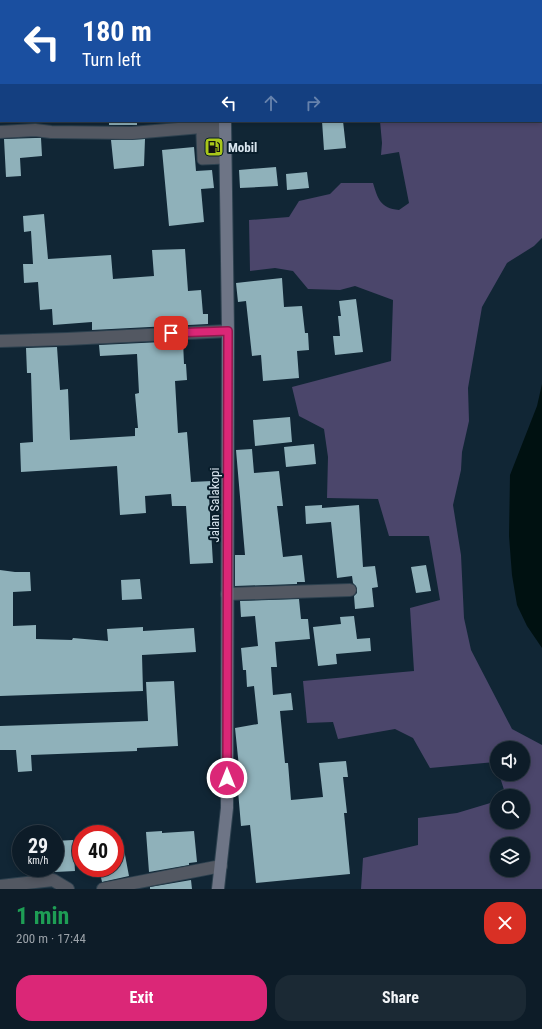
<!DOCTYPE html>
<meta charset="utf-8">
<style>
body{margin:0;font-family:"Roboto Condensed",sans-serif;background:#1b2934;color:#f1f3f6;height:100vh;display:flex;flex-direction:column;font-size:15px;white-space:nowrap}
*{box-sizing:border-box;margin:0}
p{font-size:13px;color:#9aa1a8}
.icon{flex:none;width:22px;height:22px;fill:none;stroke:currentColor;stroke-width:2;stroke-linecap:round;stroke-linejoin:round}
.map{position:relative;height:889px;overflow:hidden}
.side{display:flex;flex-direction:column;background:#0d1c28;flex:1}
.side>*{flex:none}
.guide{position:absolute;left:0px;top:0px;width:542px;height:122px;box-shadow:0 2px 6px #0003,0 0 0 1px #2d3a45;background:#1a4fa0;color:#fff;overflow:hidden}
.buttons{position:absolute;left:490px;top:741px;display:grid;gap:8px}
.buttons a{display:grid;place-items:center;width:40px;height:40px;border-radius:50%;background:#0d1c28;box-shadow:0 2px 6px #0003,0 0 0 1px #2d3a45;font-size:20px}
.speed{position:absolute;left:12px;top:825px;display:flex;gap:8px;font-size:20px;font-weight:700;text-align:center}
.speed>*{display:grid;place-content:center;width:52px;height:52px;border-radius:50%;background:#0d1c28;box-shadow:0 2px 6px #0003,0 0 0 1px #2d3a45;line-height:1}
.speed small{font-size:10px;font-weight:400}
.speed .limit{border:6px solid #d22;background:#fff;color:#111}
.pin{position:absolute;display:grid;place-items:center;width:34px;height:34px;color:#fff;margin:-17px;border-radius:8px;box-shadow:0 2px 6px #0006}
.me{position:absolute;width:44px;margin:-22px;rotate:0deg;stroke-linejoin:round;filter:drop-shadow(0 0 3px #0008)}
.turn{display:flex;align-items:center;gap:14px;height:84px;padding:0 16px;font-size:18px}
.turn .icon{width:52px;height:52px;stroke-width:2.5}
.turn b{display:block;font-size:28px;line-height:34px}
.lanes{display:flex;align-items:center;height:38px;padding:0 16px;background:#0003;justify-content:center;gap:20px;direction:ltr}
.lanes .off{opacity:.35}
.round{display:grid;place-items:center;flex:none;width:42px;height:42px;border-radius:16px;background:#1b2934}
.overview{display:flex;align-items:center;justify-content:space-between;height:68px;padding:0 16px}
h1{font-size:24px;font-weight:700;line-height:30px;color:#1e9e55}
.button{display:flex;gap:8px;margin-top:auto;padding:8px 16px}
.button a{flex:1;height:46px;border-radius:16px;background:#db2777;color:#fff;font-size:16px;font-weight:700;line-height:46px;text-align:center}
.button a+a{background:#1b2934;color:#f1f3f6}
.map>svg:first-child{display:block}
.green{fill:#4b466b;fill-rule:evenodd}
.water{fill:#011}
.building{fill:#8fb1ba}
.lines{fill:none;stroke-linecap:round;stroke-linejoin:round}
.lane-casing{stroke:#2d414f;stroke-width:11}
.street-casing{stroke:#2d414f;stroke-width:14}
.secondary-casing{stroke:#2d414f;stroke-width:14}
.lane{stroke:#535862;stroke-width:9}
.street{stroke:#535862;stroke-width:12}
.secondary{stroke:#6e7586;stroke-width:12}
.route-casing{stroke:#8e194d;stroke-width:10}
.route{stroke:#db2777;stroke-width:7}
.labels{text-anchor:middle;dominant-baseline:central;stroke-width:4;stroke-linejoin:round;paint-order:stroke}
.poi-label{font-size:13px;font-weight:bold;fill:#d8e5ef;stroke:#081d2b;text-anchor:start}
.street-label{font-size:13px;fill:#d8e5ef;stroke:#081d2b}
</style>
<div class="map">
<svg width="542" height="889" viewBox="0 0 542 889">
<rect width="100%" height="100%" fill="#112635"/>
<path class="green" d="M410,0H542V238L534,246L507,263L482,307L468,388L469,421L462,452L461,470L453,505L461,555L464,618L471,650L512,729L542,745V889H361L363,858L418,845V818L457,813L497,801V822H523V796H506L499,774H523V748H497V767L495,762L430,768L413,738L395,729L338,739L333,722L307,723L303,681L414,671L410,608L440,600L429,536H389L378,499L327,498L328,457L324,429L299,416L292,387L391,361L393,300L355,286L340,290L308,289L293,271L275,268L250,271L249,220L289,217L299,201L330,194L341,183H373C378,199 380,208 399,210L409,203L399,152L381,155L382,143L380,121H541V1ZM497,844H523V870H497Z"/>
<path class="water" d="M542,384V648L527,626L517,605L512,575L509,536L510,475L537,406Z"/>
<path class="building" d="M109,121H137V125H109Z
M322,121H343L346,148L324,150Z
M35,138H41L42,156L20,158L21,176L6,177L4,139Z
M145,139L144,166L114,169L111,140Z
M194,147L196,171L212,170L214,188L201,189L204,222L169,226L162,150Z
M276,167L278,186L240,188L239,170Z
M307,172L309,188L287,190L286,174Z
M44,214L48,259L111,255L113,279L154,276L152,250L185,249L188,291L201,290L203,314H208V324L92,330V322L53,325L52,309L40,310L38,282L24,283L23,264H33L31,231L24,232L23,216Z
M282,278L284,307L302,306L305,333H308L309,350L297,351L299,378L263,381L261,355L252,356L246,301L238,302L236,283Z
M356,299L363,352L335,355L333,336H340L338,316H341L339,301Z
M183,341L184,364H186L187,380L175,381L178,433L187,432L191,482L212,481L213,497H209L213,563L190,564L186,506H172L171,494L145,496L146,513L120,515L117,466L21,472L20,443L33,442L31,373H27L26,348L57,347L60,390L68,389L70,440L135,436V428H138L135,394L139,393L137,354L100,356L99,345Z
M290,417L292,442L255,446L253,420Z
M314,444L316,464L286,467L284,447Z
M252,449L254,473L279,471L283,506H277L283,557L302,555L305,582H297V584L235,586V555H245L236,450Z
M322,505V508L359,505L363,567L375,566L378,587L372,588L374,607L355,609L354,596L357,593V589L356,586L353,583L352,576L337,578L331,522L306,524L305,506Z
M426,565L431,591L416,593L411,567Z
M0,570L15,572H30L31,591L13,592V626L36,625V639L72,640L73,638L108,641L107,629L143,627V631L194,628L196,652L142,655L143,691L0,696Z
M140,579L142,599L122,600L121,580Z
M299,599L301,619H308L310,639L275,642L277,667H271L273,695L291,693L293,710L280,711L285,763H288L291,800L323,797L319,763L346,761L348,777H343L347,813H344L350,874L256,883L250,825L241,826L236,767H239L235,728L258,724L254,686L247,687L246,670H243L241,648L258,646L255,616L241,617L240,601Z
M354,616L357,639L370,638L371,651L336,654L337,664L318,666L313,627L341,624L340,617Z
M174,681L178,746L137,748V751L31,755L32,771L18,772L16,750H0V726L148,721L146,682Z
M162,831V833L194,831L197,862L189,863V865L149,872L146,832Z
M122,839L129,876L102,882L99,868H115V840Z
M73,840L75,871L55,872V841Z
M191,880L192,889H150V887Z"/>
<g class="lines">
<g class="lane-casing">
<path id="lane" d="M225,133L201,135L202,160L225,159"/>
</g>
<g class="street-casing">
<path id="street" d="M0,132L35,130L51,132L132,133L225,125
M0,341L67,339L228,331
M227,594L350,590
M0,886L53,880L68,889
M103,889L221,866"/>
</g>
<g class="secondary-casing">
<path id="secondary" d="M226,1V0
M218,889L227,808L228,331L225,121"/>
</g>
<use href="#lane" class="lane"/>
<use href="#street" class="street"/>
<use href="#secondary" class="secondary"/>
</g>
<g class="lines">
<g class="route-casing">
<path id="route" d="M171,333L228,331L227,778"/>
</g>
<use href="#route" class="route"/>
</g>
<defs>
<g id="fuel-square" transform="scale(1)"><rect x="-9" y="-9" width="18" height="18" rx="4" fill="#a9c71a" stroke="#081d2b"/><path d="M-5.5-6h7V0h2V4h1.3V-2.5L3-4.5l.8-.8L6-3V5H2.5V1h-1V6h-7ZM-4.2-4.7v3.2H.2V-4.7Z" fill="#111"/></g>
</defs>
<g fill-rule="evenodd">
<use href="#fuel-square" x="214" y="147"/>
</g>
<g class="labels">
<g class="poi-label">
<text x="228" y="147">Mobil</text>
</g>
<g class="street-label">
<text transform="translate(214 505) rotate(-90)">Jalan Salakopi</text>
</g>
</g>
</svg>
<div class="buttons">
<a><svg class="icon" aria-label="sound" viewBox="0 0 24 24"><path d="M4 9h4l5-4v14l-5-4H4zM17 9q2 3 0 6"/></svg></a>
<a><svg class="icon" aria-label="search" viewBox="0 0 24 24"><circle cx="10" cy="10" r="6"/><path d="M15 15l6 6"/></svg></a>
<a><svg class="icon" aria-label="layers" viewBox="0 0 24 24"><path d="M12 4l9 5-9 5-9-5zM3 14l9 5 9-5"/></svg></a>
</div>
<div class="speed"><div>29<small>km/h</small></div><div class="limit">40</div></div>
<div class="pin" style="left:171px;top:333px;background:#d93025"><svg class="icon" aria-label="arrive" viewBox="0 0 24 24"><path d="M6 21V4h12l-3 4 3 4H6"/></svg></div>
<svg class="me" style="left:227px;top:778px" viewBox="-20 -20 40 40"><circle r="17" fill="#db2777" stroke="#fff" stroke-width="3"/><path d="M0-11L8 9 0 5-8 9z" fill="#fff"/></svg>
<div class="guide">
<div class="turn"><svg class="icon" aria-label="left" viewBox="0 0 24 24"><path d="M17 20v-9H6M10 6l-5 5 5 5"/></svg><div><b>180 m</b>Turn left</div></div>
<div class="lanes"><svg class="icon" aria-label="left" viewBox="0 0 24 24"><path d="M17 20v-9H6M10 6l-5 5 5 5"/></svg><svg class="icon off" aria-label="ahead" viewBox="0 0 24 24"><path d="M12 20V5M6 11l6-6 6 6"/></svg><svg class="icon off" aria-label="right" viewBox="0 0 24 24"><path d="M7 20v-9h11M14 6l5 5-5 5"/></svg></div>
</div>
</div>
<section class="side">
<div class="overview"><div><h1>1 min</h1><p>200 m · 17:44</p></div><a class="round" style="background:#d93025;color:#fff"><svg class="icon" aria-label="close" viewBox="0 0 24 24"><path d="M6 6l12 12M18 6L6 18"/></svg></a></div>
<div class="button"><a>Exit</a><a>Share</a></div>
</section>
